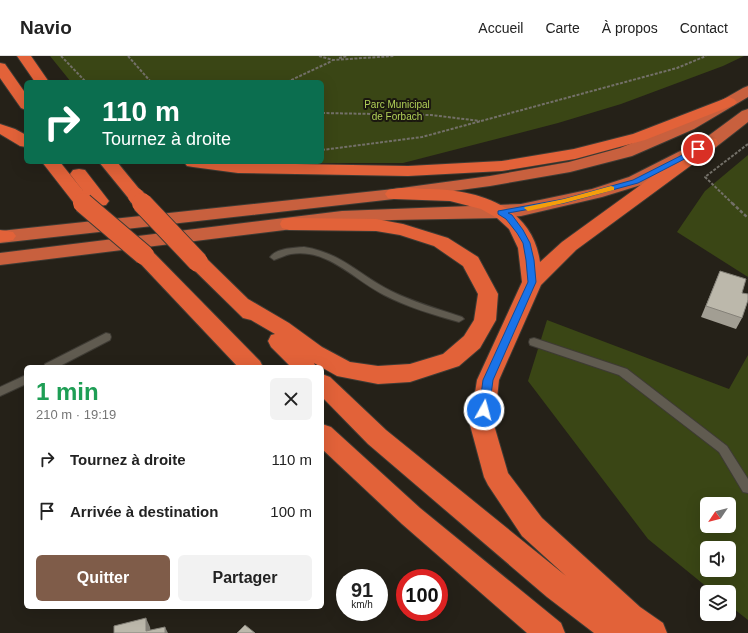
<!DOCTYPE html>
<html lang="fr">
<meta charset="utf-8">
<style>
body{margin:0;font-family:Arial,sans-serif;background:#f2f2f2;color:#222;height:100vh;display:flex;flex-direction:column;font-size:15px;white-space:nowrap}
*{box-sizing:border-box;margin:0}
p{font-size:13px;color:#767676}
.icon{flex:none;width:22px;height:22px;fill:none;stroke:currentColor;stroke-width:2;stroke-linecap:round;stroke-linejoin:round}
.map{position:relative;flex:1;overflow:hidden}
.drawer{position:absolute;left:24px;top:309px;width:300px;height:244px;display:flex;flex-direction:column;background:#fff;border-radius:6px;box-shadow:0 4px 16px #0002}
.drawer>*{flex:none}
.hud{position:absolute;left:24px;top:24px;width:300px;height:84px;border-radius:6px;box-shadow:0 4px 16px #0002;background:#0b6e4f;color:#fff;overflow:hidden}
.needle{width:26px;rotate:235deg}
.buttons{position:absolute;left:700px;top:441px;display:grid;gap:8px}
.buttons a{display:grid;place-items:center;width:36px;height:36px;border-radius:6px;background:#fff;box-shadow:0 4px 16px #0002;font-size:20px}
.speed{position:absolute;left:336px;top:513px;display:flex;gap:8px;font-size:20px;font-weight:700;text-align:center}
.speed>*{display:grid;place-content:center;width:52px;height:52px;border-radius:50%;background:#fff;box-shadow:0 4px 16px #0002;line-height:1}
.speed small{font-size:10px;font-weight:400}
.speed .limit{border:6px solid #d22;background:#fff;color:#111}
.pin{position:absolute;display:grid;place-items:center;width:34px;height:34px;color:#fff;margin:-17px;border:2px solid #fff;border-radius:50%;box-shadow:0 1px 4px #0007}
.me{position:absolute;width:44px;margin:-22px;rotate:7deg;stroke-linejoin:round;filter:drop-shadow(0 0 3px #0008)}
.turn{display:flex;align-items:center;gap:14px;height:84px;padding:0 12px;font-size:18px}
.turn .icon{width:52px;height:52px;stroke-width:2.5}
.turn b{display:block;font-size:28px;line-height:34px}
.round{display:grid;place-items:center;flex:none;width:42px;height:42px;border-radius:6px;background:#f2f2f2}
.headline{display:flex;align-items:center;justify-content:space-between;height:68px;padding:0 12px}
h1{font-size:24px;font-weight:800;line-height:30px;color:#1e9e55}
.action{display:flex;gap:8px;margin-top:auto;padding:8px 12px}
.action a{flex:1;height:46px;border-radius:6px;background:#7f5c49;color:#fff;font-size:16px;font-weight:800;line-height:46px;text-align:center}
.action a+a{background:#f2f2f2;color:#222}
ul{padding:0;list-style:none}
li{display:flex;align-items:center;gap:12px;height:52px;padding:0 12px}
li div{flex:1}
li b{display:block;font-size:15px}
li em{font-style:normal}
header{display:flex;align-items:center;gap:24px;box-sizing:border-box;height:56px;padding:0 20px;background:#fff;border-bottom:1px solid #e0e0e0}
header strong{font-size:19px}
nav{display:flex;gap:22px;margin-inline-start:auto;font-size:14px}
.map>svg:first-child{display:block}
.green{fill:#3a4615;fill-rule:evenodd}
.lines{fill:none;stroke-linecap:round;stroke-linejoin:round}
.service-casing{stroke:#3e3b34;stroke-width:2}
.trunk-casing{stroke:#3e3b34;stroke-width:2}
.motorway-casing{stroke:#3e3b34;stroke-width:2}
.path-far1{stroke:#737068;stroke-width:2;stroke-dasharray:3 1.5;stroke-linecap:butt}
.path{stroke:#737068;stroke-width:2.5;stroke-dasharray:3.5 2;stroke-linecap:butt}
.service{fill:#605b50;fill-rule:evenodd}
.trunk{fill:#c8603e;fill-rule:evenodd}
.motorway{fill:#e26239;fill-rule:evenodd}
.motorway-bridge-far1-casing{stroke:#3e3b34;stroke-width:18;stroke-linecap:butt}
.motorway-bridge-casing{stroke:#3e3b34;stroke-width:22;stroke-linecap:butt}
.motorway-bridge-far1{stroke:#e26239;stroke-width:16}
.motorway-bridge{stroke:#e26239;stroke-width:20}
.wall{fill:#a29e93}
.shaded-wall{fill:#848178}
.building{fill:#bcb8ab;stroke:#848178}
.route{fill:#1a73e8;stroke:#114b97}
.slow{fill:#f59e0b}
.labels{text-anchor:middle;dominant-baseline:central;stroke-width:4;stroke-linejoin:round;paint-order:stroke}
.far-park-label{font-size:10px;fill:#b2d158;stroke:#1b180f}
</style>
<header>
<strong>Navio</strong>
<nav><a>Accueil</a><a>Carte</a><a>À propos</a><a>Contact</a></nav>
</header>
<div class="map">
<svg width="748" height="577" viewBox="0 0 748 577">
<rect width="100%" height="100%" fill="#252118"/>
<path class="green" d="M50,0H744L723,10L621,48L558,67L403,107H258L245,106H322V26H71Z
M748,99V221L677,176L705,135Z
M547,264L729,333L748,299V564L729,549V536H713L648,483L528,325ZM707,448H729V470H707ZM707,492H729V514H707Z"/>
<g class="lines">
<g class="service-casing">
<path id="service" d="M304,191C342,197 359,219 391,235C413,246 438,253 462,261L464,263L459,266C434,259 407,251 384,239C354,224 328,192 291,198C285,199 280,202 274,204L270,201C277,192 293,192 304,191Z
M106,277L110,278L111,281L110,284L58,311H44L45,308Z
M534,282L627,313L727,390L748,423V437L743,436L719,396L619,319L530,289L529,286L530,283Z
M26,319V328L0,340V331Z"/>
</g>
<g class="trunk-casing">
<path id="trunk" d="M748,30V41L694,73L632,100L570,116L490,130L394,143L0,187V175L394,133L490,120L569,106L620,92L682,67L743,32Z
M748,53V66L716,91L641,129L602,141L521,160L501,162L392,164L342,167L0,209V197L342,155L521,148L592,133L629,121L704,83L742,55Z"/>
</g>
<g class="motorway-casing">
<path id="motorway" d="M17,0H31L49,26H35Z
M0,7L5,8L26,38V54L21,52L0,22Z
M729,41L734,43L737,46L734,49L645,84L575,103L502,115L408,120L238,117L193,111L187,110L184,106L408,110L502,105L574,93L633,78Z
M0,68L15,73L26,79V91L20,90L0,78Z
M710,82L716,83L718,87L716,91L576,194L541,229L499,324L494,369L508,417L542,462L640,551L663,567L667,577H594L547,541L368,388L322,341V318L330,321L386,374L566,520L522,480L488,429L484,421L470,369L477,324L522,226L518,192L509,173L497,162L481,153L450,145L394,143L388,142L385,138L388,134C400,131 412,132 425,133C475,133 532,148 540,206L562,186L704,83Z
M42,106H60L84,136L70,118L73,114L79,113L85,114L109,145L106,149C101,150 95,151 91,146L89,151L83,152L77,151Z
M99,106H117L145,140L142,144L136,145L130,144Z
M289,162L376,163L403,168L448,182L478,201L498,238L496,264L480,292L459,310L410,326L378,328L337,320L314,307L316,311H291L271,291L268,285L271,279L275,278L251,264L243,262L191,211L188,206L191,201L198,199L205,201L248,243L289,267L322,291L350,306L378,310L410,308L443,298L464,280L474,264L478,238L463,210L434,190L400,179L376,175L289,174L282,172L280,168L282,164Z
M0,174L13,176L16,180L13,184L0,186Z
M144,193L151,194L260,305L263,311H238L137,204L134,199L137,194Z
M322,368L331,371L420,452L561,567L565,577H527L402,468L322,393Z"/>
</g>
<path class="path-far1" d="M61,0L86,26
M128,0L151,26
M319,0L333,4L394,0
M339,2L347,0
M287,26L332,5
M322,57L431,59L480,65
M322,94L422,81L677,12L706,0
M733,148L705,121L748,88"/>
<path class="path" d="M732,147L748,162"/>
<use href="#service" class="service"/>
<use href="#trunk" class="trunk"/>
<use href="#motorway" class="motorway"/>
<g class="motorway-bridge-far1-casing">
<path id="motorway-bridge-far1" d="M136,140L143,148"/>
</g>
<g class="motorway-bridge-casing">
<path id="motorway-bridge" d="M83,147L144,199
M142,147L198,206"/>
</g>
<use href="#motorway-bridge-far1" class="motorway-bridge-far1"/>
<use href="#motorway-bridge" class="motorway-bridge"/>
</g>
<path class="wall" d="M720,215L742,237V262L736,273L701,261Z"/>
<path class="shaded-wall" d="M146,562L150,571L151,577L146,575Z
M165,571L168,577H165Z"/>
<path class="building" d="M720,215L746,223L742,237L748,238V244L742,262L706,250Z
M146,562V575L165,571V577H114V570Z
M245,569L255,577H237Z"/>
<path class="route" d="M698,91L700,92V95L638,127L564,147L508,157L512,159L523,174L530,187L534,204L536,226L493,324L489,354L488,357H481L479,354L483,324L528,226L526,204L523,187L517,177L506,163L498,158V155L564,143L633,124Z"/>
<path class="slow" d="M611,130L614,131V134L564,147L528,155L524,152L525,151L564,143Z"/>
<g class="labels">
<g class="far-park-label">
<text x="397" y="48">Parc Municipal<tspan x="397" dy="12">de Forbach</tspan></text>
</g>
</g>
</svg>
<div class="buttons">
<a><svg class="needle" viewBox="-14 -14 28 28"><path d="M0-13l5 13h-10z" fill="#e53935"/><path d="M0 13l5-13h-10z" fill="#767676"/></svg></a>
<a><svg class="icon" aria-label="sound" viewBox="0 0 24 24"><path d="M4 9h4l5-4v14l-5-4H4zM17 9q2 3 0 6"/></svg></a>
<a><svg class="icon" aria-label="layers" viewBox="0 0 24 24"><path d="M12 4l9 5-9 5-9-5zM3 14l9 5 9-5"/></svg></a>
</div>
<div class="speed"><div>91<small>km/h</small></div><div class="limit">100</div></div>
<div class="pin" style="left:698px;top:93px;background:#d93025"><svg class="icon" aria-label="arrive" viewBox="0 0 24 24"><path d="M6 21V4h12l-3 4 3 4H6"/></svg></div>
<svg class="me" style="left:484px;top:354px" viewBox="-20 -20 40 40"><circle r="17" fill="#1a73e8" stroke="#fff" stroke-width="3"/><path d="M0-11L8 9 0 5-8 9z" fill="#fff"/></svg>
<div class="hud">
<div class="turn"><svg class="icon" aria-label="right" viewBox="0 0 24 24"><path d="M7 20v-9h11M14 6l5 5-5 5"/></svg><div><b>110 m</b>Tournez à droite</div></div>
</div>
<section class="drawer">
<div class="headline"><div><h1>1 min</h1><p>210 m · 19:19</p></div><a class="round"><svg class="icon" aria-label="close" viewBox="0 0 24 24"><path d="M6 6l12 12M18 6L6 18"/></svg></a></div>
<ul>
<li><svg class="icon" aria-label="right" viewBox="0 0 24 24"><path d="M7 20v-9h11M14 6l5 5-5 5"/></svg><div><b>Tournez à droite</b></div><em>110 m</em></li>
<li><svg class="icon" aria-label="arrive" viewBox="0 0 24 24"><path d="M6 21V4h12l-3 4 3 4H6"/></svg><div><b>Arrivée à destination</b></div><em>100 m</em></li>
</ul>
<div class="action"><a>Quitter</a><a>Partager</a></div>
</section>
</div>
